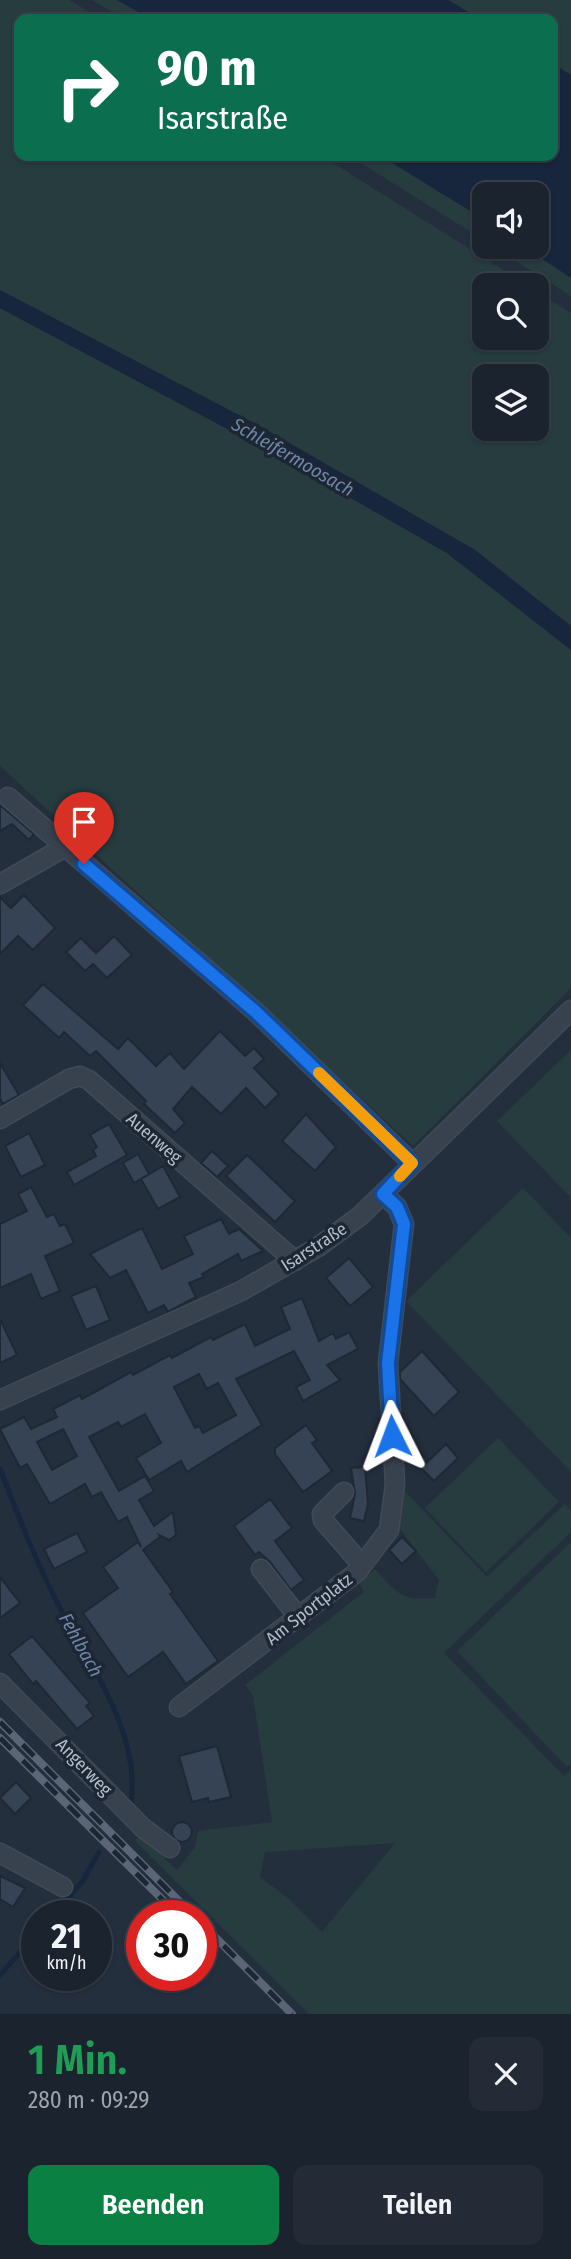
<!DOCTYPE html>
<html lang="de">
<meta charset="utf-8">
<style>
body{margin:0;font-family:"Fira Sans Condensed",sans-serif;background:#242b36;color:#f1f3f6;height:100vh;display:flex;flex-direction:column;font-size:26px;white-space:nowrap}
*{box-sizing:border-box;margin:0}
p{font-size:23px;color:#a0a4aa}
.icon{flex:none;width:38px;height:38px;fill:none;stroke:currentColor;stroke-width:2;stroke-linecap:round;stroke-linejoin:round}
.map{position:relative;height:2014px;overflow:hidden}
.panel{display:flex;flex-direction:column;background:#1b232e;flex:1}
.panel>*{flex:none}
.hud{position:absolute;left:14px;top:14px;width:544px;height:147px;border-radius:14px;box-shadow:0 2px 5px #0004,0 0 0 2px #39404a;background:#0b6e4f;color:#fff;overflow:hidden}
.controls{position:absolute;left:472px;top:182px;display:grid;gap:14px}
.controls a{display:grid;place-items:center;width:77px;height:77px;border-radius:14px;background:#1b232e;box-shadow:0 2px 5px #0004,0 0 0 2px #39404a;font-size:35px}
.speed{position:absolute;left:21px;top:1900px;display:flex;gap:14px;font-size:35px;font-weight:700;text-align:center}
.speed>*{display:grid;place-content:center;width:91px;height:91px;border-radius:50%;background:#1b232e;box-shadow:0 2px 5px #0004,0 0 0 2px #39404a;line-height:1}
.speed small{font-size:18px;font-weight:400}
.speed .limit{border:10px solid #d22;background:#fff;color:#111}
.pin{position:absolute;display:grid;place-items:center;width:60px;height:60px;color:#fff;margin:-72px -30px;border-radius:50% 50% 50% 0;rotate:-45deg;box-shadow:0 0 7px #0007}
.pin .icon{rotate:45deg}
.me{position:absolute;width:77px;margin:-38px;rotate:357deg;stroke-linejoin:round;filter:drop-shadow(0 0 5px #0008)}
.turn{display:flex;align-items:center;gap:24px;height:147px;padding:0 28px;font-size:32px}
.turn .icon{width:91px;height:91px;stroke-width:2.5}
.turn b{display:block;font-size:49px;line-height:60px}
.round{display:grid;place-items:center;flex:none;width:74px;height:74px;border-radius:14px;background:#242b36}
.summary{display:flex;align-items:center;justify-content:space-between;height:119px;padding:0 28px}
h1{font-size:42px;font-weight:600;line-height:52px;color:#1e9e55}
.cta{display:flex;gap:14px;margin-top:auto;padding:14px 28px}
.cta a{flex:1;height:80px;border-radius:14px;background:#0b8043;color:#fff;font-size:28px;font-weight:600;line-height:80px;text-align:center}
.cta a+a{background:#242b36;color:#f1f3f6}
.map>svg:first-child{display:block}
.green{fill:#263c3f;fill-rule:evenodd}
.water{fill:#17263c}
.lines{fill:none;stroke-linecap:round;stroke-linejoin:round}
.stream{stroke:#17263c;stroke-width:5}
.building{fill:#364354;stroke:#1f2835;stroke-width:2;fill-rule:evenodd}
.minor-casing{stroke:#414a57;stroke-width:21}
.minor{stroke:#38414e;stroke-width:18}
.rail-casing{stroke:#5a6575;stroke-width:8}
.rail{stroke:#1d2633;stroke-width:5;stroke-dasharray:16;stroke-linecap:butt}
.route-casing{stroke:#114b97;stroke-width:18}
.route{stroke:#1a73e8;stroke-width:12}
.slow{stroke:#f59e0b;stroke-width:12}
.labels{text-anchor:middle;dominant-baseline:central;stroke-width:7;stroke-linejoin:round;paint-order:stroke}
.street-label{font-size:18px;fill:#b4bcc9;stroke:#1d2633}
.water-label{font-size:19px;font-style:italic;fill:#6d86a8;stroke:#1d2633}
</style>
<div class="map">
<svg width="571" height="2014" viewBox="0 0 571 2014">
<rect width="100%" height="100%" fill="#242f3e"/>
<path class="green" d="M0,0H69L102,19H19V156H322L527,285H485V338H537V292L571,313V626L475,550L258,425L0,290ZM485,376H537V429H485Z
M92,0H117L151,19H124Z
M448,0H571V75L553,64V19H480Z
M350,156H381L485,220V241Z
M494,247H525L571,278V296Z
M0,308L267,450L447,553L571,650V988L413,1146L0,766Z
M571,1050V1198L497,1121Z
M523,1188L571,1238V1472L406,1301Z
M498,1438L559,1502L486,1572L425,1508Z
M400,1486L487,1577L565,1504L571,1510V1532L444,1653L564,1776L571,1770V2014H309L135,1841L140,1835L177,1870L195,1847L198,1831L272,1822L253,1696L245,1685L364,1592L358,1582L375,1569C398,1594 401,1601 435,1598L439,1580L396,1524ZM395,1843L322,1932L288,1898L260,1877L265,1852Z
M571,1542V1763L567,1767L457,1651Z"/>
<path class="water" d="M117,0H448L480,19H151Z
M553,64L571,75V278L525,247H537V194H485V220L381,156H553Z
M0,290L258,425L475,550L571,626V650L447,553L267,450L0,308Z"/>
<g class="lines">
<path class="stream" d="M0,1469C18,1515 36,1562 59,1606C90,1667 144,1736 130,1809
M52,1916L82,1882L99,1852
M0,1975L37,1933"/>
</g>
<path class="building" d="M0,805L34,834L29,840L12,824L0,831Z
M24,895L55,928L33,950L18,936L0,954V897L11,908Z
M114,936L132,955L107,978L93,964L85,971L66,952L81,938L96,953Z
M43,984L118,1049L128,1038L156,1066L170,1053L184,1069L220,1031L245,1056L254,1048L264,1059L254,1068L279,1094L265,1108L246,1088L221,1114L192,1087L173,1109L185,1123L175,1133L144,1104L146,1101L96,1051L90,1056L64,1032L59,1038L23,1005Z
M0,1063L19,1095L3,1104L0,1099Z
M306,1114L336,1147L315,1171L282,1141Z
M109,1124L127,1155L74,1185L67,1172L96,1156L93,1150L97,1147L90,1135Z
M29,1133L45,1165L21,1177L5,1146Z
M212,1151L228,1166L217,1177L201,1163Z
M138,1154L149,1174L134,1183L123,1163Z
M247,1155L295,1201L275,1222L226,1176Z
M163,1166L180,1197L158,1209L141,1179Z
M31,1187L47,1217L54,1214L60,1226L65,1224L74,1243L45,1256L60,1291L41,1299L31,1274L0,1288V1224L27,1211L18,1194Z
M221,1219L229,1234L239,1229L263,1251L241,1261L238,1254L202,1274L204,1277L189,1283L196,1297L168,1312L164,1305L148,1313L126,1270L110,1278L90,1254L142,1228L162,1269L193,1254L184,1236Z
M349,1258L373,1287L350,1306L326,1278Z
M96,1286L110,1320L86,1330L71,1296Z
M302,1298L319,1341L333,1333L336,1339L349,1332L358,1349L327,1365L340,1380L303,1401L296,1387L310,1380L294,1351L236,1379L262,1425L187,1472L181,1461L149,1480L136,1458L161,1443L145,1414L121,1427L118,1422L89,1437L119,1491L145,1476L154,1491L139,1500L154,1526L173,1512L176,1535L169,1540L159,1535L160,1537L143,1550L173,1592L170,1594L218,1661L186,1684L163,1652L128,1677L83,1613L118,1588L103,1567L138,1542L141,1547L127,1517L118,1522L101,1492L92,1497L85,1484L50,1504L27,1464L20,1468L0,1429L24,1417L31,1429L57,1417L53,1409L80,1395L82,1399L131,1372L133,1375L170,1355L172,1358L211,1337L213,1340L245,1324L255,1346L290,1329L281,1307ZM199,1374L207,1389L218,1383L236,1415L203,1433L199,1426L195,1428L174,1387ZM63,1429L77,1456L52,1470L37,1442Z
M0,1319L17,1355L0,1363Z
M422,1351L459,1392L434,1416L400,1379V1372Z
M306,1425L317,1440L312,1443L332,1471L303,1492L275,1454V1448Z
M446,1444L458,1458L434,1481L421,1468Z
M365,1467L368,1504L364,1521L350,1518L355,1494L351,1468Z
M270,1499L292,1528L275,1541L304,1580L291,1590L270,1562L259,1552L255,1555L234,1526Z
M77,1533L87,1552L54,1569L44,1549Z
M402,1537L416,1551L402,1564L389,1550Z
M0,1577L20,1603L0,1618Z
M32,1636L90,1703L86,1706L94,1716L77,1729L36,1681L33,1684L9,1654Z
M217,1746L231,1797L209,1802L208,1798L192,1802L179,1756Z
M16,1782L31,1798L15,1814L0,1798Z
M172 1832a10 10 0 1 1 20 0a10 10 0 1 1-20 0Z
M0,1876L25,1888L13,1907L0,1899Z"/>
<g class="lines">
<g class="minor-casing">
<path id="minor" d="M8,797L257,1013L412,1163
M0,884L65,847
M0,1119L69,1079L80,1076L89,1080L295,1261
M0,1400L241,1291L318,1247L360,1216L571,1010
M344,1492L322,1514L323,1520L362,1565
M261,1569L299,1618
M0,1683L143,1828L170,1848
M179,1707L357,1572L389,1530L395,1484L388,1363L404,1224L397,1207L383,1194
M0,1853L63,1887"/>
</g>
<use href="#minor" class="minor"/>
<g class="rail-casing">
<path id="rail" d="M0,1722L194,1916
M0,1738L179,1916
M201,1923L292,2014"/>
</g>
<use href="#rail" class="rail"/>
</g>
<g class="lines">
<g class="route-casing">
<path id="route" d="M84,864L257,1013L412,1163L383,1194L397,1207L404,1224L388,1363L392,1436"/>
</g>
<use href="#route" class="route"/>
<path class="slow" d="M319,1073L412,1163L400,1176"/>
</g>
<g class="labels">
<g class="street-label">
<text transform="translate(154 1138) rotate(41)">Auenweg</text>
<text transform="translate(314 1247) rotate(-33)">Isarstraße</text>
<text transform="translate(309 1609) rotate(-38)">Am Sportplatz</text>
<text transform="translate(84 1767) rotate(46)">Angerweg</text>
</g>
<g class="water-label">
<text transform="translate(293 457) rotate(30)">Schleifermoosach</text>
<text transform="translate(81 1645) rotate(61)">Fehlbach</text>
</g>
</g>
</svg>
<div class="controls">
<a><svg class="icon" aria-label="sound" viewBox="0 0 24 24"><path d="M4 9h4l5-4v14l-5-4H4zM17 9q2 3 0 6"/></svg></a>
<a><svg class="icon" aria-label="search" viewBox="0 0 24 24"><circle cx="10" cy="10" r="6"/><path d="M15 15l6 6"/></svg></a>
<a><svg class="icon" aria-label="layers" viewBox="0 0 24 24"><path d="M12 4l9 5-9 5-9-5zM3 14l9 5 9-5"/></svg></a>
</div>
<div class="speed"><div>21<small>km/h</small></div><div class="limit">30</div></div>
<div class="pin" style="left:84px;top:864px;background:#d93025"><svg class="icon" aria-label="arrive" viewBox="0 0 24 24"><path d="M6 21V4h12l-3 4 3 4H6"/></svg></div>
<svg class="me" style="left:392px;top:1436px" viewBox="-20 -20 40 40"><path d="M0-17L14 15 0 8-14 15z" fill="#1a73e8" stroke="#fff" stroke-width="4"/></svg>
<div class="hud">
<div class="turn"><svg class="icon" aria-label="right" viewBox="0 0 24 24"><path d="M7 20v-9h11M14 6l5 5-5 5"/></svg><div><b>90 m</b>Isarstraße</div></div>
</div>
</div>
<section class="panel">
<div class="summary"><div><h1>1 Min.</h1><p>280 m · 09:29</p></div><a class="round"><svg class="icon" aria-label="close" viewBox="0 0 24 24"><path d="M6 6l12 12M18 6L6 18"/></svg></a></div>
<div class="cta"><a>Beenden</a><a>Teilen</a></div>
</section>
